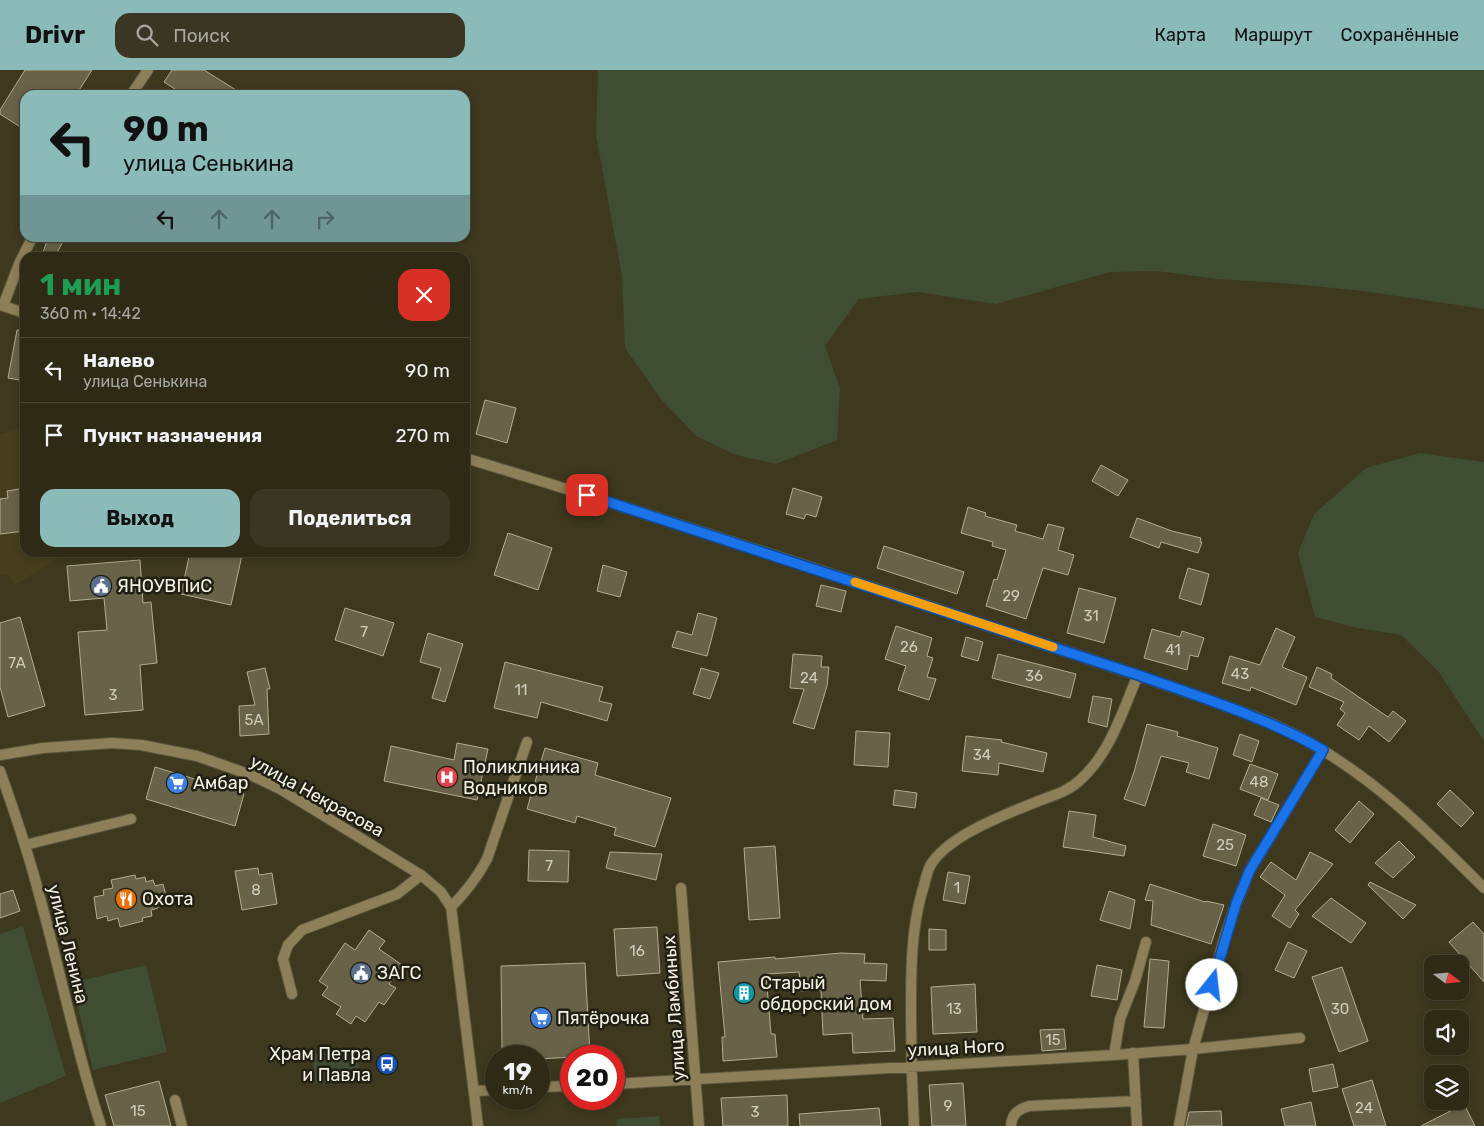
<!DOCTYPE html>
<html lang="ru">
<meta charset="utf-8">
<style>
body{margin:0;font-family:Rubik,sans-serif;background:#3a3623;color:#f1f3f6;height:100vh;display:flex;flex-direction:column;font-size:19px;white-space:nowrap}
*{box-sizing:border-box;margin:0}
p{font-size:16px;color:#a7a7a1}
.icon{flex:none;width:28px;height:28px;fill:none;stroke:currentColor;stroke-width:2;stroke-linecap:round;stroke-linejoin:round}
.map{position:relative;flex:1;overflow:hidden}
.drawer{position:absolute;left:20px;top:182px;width:450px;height:305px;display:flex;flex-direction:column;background:#2e2a16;border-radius:15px;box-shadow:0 2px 8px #0003,0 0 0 1px #494635}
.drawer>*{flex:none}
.guide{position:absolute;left:20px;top:20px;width:450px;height:152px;border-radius:15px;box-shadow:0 2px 8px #0003,0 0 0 1px #494635;background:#8bbbb9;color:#111;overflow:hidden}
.needle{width:32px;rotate:106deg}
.fabs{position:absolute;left:1424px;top:885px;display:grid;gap:10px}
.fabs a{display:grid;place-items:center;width:45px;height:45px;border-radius:10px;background:#2e2a16;box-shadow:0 2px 8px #0003,0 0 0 1px #494635;font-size:25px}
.speed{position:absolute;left:485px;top:975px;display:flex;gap:10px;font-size:25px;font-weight:700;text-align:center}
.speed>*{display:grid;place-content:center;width:65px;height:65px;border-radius:50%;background:#2e2a16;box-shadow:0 2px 8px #0003,0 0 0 1px #494635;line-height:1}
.speed small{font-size:12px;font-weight:400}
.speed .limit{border:8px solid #d22;background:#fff;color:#111}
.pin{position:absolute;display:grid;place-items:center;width:42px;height:42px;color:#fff;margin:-21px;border-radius:10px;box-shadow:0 2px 8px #0006}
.me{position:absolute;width:55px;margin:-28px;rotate:16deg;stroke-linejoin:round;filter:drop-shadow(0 0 4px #0008)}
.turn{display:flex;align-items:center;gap:18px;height:105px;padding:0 20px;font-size:22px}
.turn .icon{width:65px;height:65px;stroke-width:2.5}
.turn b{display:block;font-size:35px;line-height:42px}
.lanes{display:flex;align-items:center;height:48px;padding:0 20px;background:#0003;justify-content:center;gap:25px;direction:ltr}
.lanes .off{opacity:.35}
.round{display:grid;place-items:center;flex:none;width:52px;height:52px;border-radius:15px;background:#3a3623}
.head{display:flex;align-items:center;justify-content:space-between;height:85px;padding:0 20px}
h1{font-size:30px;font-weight:700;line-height:38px;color:#1e9e55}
.primary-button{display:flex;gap:10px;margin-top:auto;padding:10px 20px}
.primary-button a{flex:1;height:58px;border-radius:15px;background:#8bbbb9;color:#111;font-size:20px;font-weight:700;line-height:58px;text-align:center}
.primary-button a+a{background:#3a3623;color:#f1f3f6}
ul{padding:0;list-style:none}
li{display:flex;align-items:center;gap:15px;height:65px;padding:0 20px;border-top:1px solid #494635}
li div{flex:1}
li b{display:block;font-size:19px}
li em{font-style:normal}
header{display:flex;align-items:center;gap:30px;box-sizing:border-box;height:70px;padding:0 25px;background:#8bbbb9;color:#111}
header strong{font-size:24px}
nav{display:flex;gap:28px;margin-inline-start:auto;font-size:18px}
.search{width:350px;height:45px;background:#3a3623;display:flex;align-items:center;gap:12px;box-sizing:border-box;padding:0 18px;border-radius:15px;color:#a7a7a1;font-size:19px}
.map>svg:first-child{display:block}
.built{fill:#463e1d}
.green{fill:#3f4d33}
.building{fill:#686248;stroke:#b3ac8f}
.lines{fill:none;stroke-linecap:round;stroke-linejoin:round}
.lane-casing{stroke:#5a563d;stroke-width:12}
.street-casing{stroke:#5a563d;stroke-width:12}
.lane{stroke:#8d7f58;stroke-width:10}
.street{stroke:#8d7f58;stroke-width:10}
.route-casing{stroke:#114b97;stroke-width:12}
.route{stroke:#1a73e8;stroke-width:9}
.slow{stroke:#f59e0b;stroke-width:9}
.labels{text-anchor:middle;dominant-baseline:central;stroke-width:5;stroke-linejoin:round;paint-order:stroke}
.number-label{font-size:15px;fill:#d1cdbc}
.poi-label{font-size:18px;fill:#f4f1e2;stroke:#211f14;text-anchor:start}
.street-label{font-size:18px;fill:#f4f1e2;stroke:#211f14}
</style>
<header>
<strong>Drivr</strong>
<div class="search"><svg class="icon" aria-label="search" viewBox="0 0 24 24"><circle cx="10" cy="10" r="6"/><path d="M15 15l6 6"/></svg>Поиск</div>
<nav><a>Карта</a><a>Маршрут</a><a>Сохранённые</a></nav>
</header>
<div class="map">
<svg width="1484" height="1056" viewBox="0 0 1484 1056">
<rect width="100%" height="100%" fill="#3d381e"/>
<path class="built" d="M24,358L25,482L67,483L15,515L8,505L0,506V364Z"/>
<path class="green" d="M598,0H1484V239L1363,221L1282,213L1216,209L1157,201L1110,202L996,234L918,222L859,229L825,276L840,318L837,370L776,394L736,385L696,366L661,329L625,278L622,206L596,65Z
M1420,383L1484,392V671L1438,601L1401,565L1357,558L1315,547L1298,483L1314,444L1366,398Z
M23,856L66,1006L0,1033V864Z
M146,895L167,982L93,1000L72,913Z
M357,980L360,1009L315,1014L312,984Z
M659,1046L660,1056H617V1049Z"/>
<path class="building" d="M25,0H92L76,25H25V60L0,44V40Z
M172,0H204L244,25H184L164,12Z
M48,168H65L54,188H41Z
M17,260L25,261V311L8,308Z
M485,330L516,338L507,373L476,364Z
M1101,395L1128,410L1118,426L1092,411Z
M25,418V461L0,464V429L8,428L7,421Z
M793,418L822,427L816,447L806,444L804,449L786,444Z
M968,437L986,443L985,446L1017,455L1015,461L1043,469L1048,454L1064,458L1058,480L1074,485L1068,505L1043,498L1026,549L986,536L994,509L997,510L1006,480L992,476L993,472L961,463Z
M1137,448L1172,461L1201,468L1200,472H1202L1198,483L1161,472L1159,478L1130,467Z
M508,463L552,478L538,520L494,505Z
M884,476L964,502L957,524L877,498Z
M190,482H233L242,485L231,535L181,524Z
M140,490L143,533L151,532L157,593L140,595L143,640L85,645L78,562L107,560L104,528L70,531L67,496Z
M603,495L627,502L620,527L597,521Z
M1188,498L1209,504L1201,535L1179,528Z
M821,515L846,521L841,542L816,536Z
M1079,518L1116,528L1104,573L1067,563Z
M345,538L394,553L383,586L335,570Z
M698,543L717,548L707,586L672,577L677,561L692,565Z
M20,547L45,636L8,647L0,617V553Z
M896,556L932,568L927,586L933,588L927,607L936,609L929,630L898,620L906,596L885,589Z
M1276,558L1295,567L1282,597L1307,607L1296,635L1251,617L1250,621L1222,613L1230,586L1260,595Z
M1152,559L1180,567L1182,561L1204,568L1198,587L1190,585L1187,600L1144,588Z
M428,563L463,574L445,632L432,628L441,598L420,592Z
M966,567L983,572L978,591L961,586Z
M793,584L822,586L821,597H829L827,616L814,659L793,653L804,619L790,618Z
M998,584L1076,604L1070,628L992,608Z
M505,592L603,617L599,631L612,634L607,651L541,632L537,648L494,638Z
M1317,597L1332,604L1331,608L1388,647L1393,641L1406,651L1389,672L1369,656L1359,670L1337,655L1345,643L1340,639L1344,632L1309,617Z
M265,598L270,619H267L269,664L240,666L239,636L255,635L247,602Z
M701,598L719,603L710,629L693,624Z
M1093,626L1112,629L1107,657L1088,652Z
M1147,654L1178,662L1177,666L1218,678L1209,709L1186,702L1189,693L1161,686L1145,736L1124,729L1134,702Z
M856,661L890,663L888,697L854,695Z
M1240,664L1259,671L1252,692L1233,685Z
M966,666L1002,670L1001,672L1047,683L1043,702L999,693L998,705L962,701Z
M457,673L488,679L477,730L384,711L391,676L454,690Z
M545,678L598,693L595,705L671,728L655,777L614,765L616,758L577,746L575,753L527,739Z
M1250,694L1278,704L1268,730L1240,719Z
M155,697L244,724L235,756L146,729Z
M895,720L917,723L915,738L893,735Z
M1450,720L1474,743L1461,757L1437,734Z
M1261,728L1279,735L1271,752L1254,745Z
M1359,731L1374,744L1350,773L1335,760Z
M1069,741L1096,745L1093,767L1126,776L1124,786L1063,777Z
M1213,754L1246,765L1236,796L1203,786Z
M1399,771L1415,787L1393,808L1375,793Z
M775,776L780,848L749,850L744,778Z
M529,780L569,781L568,812L528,811Z
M610,782L662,784L656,810L606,798Z
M1310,782L1333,794L1295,840L1299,844L1290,858L1272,846L1285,825L1260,807L1271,792L1296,810Z
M258,798L259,805L272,803L277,834L242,840L235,801Z
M948,802L970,806L965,834L943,830Z
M135,805L136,809L145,807L146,812L153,810L155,816L163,814L167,830L157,832L158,838L151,840L152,846L142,848L143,851L120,857L118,848L108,851L107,846L97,849L94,827L104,825L103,820L113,818L111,810Z
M1370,812L1416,835L1403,849L1368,815Z
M1150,814L1205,832L1206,831L1224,835L1211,874L1151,855L1153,831L1145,830Z
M13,820L20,841L0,848V824Z
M1109,821L1135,830L1130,859L1100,850Z
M1331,828L1366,853L1351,873L1312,846Z
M1473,852L1484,864V912L1449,872Z
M657,857L660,903L617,906L614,859Z
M929,859L946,860V880H929Z
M369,860L385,871L379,879L402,895L389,914L396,918L384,935L379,932L365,952L356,946L351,954L336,944L341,937L322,925L328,917L319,911L345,873L355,880Z
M1288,872L1307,881L1294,908L1275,900Z
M841,883L865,884L864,893L887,894L886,911L860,910L863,949L893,948L895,981L853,983L852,963L823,965L821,920L801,921L799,902L766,904L771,964H775L777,987L723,991L722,967H725L718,892L775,887V889Z
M1150,889L1169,891L1164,958L1144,957Z
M585,893L590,986L539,989V986H511L502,978L501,896Z
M1097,895L1122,900L1117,930L1091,926Z
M1342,897L1368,971L1339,982L1312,907Z
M975,914L977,962L933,964L931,917Z
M1064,959L1066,979L1042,981L1040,960Z
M1333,994L1338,1017L1313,1022L1309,999Z
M1372,1010L1386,1056H1354L1342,1019Z
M159,1011L171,1056H114L105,1025Z
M963,1013L966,1056H932L929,1015Z
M787,1025L788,1056H723L721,1028Z
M1311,1032L1316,1056H1285L1281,1039Z
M1464,1034L1475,1056H1421Z
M879,1038L881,1056H800L799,1044Z
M1221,1041L1222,1056H1186L1189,1042Z"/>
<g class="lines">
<g class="lane-casing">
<path id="lane" d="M25,775L131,749
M451,837C466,822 477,808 487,789L527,672
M292,924L283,889L288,875L302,860L397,824L421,805
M1193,979L1225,866L1236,834L1250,800L1323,680
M1133,983L1137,1056
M175,1030L182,1056
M1011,1056C1012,1044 1017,1040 1029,1036L1136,1031"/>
</g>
<g class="street-casing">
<path id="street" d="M131,25L148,0
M0,235L25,243
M3,236L19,194L32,168
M465,388C652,444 837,506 1022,567C1081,586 1140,606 1198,626C1234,639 1274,652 1307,671C1378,711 1427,761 1484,818
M0,685L43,678L112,673L141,675L197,686L251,705L280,719L421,805L441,822L451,837L478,1056
M0,701C15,743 29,785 40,828C61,904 76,981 101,1056
M681,818L699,1056
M1114,985L1120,949L1135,911L1146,872
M614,1014L1114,985L1193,979L1300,968
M539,1017L571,1016
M475,1021L496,1020
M914,1056C912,1018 911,980 911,942C911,901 911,861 922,822C925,814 926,804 930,796C947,766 1004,745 1036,732C1051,726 1067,722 1079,711C1110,684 1122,642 1138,605
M1179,1056L1193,979"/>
</g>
<use href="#lane" class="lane"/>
<use href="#street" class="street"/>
</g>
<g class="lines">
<g class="route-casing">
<path id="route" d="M587,425L1138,605C1200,627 1265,647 1323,680L1250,800L1236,834L1212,915"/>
</g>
<use href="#route" class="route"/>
<path class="slow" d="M855,512L1053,577"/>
</g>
<defs>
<g id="civic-disc" transform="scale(1.125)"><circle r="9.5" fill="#5c6f8a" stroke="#211f14"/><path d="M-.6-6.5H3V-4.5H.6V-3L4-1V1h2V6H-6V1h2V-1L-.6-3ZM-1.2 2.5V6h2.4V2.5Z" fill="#fff"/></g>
<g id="hospital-disc" transform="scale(1.125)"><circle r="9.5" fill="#e0444e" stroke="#211f14"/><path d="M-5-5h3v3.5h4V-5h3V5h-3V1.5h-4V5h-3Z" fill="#fff"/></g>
<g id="supermarket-disc" transform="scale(1.125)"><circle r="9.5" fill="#3f7fe0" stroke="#211f14"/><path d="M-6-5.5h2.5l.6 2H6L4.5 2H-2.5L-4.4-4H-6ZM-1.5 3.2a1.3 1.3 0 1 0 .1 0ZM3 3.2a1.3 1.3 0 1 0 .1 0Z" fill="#fff"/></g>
<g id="restaurant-disc" transform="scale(1.125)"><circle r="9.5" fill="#e8710a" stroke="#211f14"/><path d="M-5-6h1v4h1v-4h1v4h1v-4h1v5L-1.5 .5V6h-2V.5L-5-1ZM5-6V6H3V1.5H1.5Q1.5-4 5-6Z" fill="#fff"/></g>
<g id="building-disc" transform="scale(1.125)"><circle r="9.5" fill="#0f9aa8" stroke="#211f14"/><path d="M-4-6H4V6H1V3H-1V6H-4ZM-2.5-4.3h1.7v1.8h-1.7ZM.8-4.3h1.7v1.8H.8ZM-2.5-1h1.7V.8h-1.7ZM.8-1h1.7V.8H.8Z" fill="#fff"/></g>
<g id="bus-disc" transform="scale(1.125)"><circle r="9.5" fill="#1a4fb4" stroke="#211f14"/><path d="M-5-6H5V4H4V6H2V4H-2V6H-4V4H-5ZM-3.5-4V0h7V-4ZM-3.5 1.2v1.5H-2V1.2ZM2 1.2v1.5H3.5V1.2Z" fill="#fff"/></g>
</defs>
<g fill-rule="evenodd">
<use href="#civic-disc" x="101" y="516"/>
<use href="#hospital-disc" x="447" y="707"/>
<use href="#supermarket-disc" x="177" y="713"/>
<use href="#restaurant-disc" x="126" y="829"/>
<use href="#civic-disc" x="361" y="903"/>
<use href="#building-disc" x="744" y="923"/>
<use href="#supermarket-disc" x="541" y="948"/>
<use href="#bus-disc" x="387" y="994"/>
</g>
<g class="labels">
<g class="number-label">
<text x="1011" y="526">29</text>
<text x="1091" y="546">31</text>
<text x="364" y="562">7</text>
<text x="909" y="577">26</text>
<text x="1173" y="580">41</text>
<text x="17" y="593">7А</text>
<text x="1240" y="604">43</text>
<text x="1034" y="606">36</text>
<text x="809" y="608">24</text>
<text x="521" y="620">11</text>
<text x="113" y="625">3</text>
<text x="254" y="650">5А</text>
<text x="982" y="685">34</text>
<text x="1259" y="712">48</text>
<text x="1225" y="775">25</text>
<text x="549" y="796">7</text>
<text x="957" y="818">1</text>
<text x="256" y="820">8</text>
<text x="637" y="881">16</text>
<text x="954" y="939">13</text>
<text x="1340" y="939">30</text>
<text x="1053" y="970">15</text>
<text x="948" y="1036">9</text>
<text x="1364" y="1038">24</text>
<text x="138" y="1041">15</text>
<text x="755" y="1042">3</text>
</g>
<g class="poi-label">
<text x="117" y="516">ЯНОУВПиС</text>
<text x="463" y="697">Поликлиника<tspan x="463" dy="21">Водников</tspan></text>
<text x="193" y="713">Амбар</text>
<text x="142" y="829">Охота</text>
<text x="377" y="903">ЗАГС</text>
<text x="760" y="913">Старый<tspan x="760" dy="21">обдорский дом</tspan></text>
<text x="557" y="948">Пятёрочка</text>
<text x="371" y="984" text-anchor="end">Храм Петра<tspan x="371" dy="21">и Павла</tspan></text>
</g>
<g class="street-label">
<text transform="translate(317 726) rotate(29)">улица Некрасова</text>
<text transform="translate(68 874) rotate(76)">улица Ленина</text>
<text transform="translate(674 938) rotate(-94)">улица Ламбиных</text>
<text transform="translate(956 978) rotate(-3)">улица Ного</text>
</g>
</g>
</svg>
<div class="fabs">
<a><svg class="needle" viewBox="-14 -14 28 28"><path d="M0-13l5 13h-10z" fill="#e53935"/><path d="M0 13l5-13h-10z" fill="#a7a7a1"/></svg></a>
<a><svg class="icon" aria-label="sound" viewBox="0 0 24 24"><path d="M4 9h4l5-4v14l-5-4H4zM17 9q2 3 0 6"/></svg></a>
<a><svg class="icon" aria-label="layers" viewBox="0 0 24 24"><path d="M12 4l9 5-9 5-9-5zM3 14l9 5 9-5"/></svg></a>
</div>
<div class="speed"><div>19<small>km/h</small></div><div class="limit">20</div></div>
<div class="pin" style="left:587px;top:425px;background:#d93025"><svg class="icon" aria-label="arrive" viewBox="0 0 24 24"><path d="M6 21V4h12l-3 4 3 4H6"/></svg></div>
<svg class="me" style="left:1212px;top:915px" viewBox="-20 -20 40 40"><circle r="19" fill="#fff"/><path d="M0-13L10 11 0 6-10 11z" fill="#1a73e8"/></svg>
<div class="guide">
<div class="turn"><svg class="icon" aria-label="left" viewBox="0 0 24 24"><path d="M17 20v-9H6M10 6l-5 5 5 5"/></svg><div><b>90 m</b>улица Сенькина</div></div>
<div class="lanes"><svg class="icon" aria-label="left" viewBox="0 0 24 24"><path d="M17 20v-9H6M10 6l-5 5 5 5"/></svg><svg class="icon off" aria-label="ahead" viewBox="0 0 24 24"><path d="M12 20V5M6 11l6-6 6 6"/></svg><svg class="icon off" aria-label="ahead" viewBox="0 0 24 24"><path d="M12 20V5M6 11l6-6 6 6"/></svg><svg class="icon off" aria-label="right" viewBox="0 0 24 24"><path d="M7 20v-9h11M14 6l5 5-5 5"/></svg></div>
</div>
<section class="drawer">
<div class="head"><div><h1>1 мин</h1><p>360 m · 14:42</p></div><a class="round" style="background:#d93025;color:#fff"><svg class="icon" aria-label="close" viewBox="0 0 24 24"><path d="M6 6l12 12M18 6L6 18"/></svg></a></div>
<ul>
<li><svg class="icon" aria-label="left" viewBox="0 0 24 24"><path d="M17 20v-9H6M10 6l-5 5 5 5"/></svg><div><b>Налево</b><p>улица Сенькина</p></div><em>90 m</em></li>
<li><svg class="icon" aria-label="arrive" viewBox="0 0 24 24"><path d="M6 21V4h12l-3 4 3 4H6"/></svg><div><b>Пункт назначения</b></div><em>270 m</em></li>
</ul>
<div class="primary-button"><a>Выход</a><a>Поделиться</a></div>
</section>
</div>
